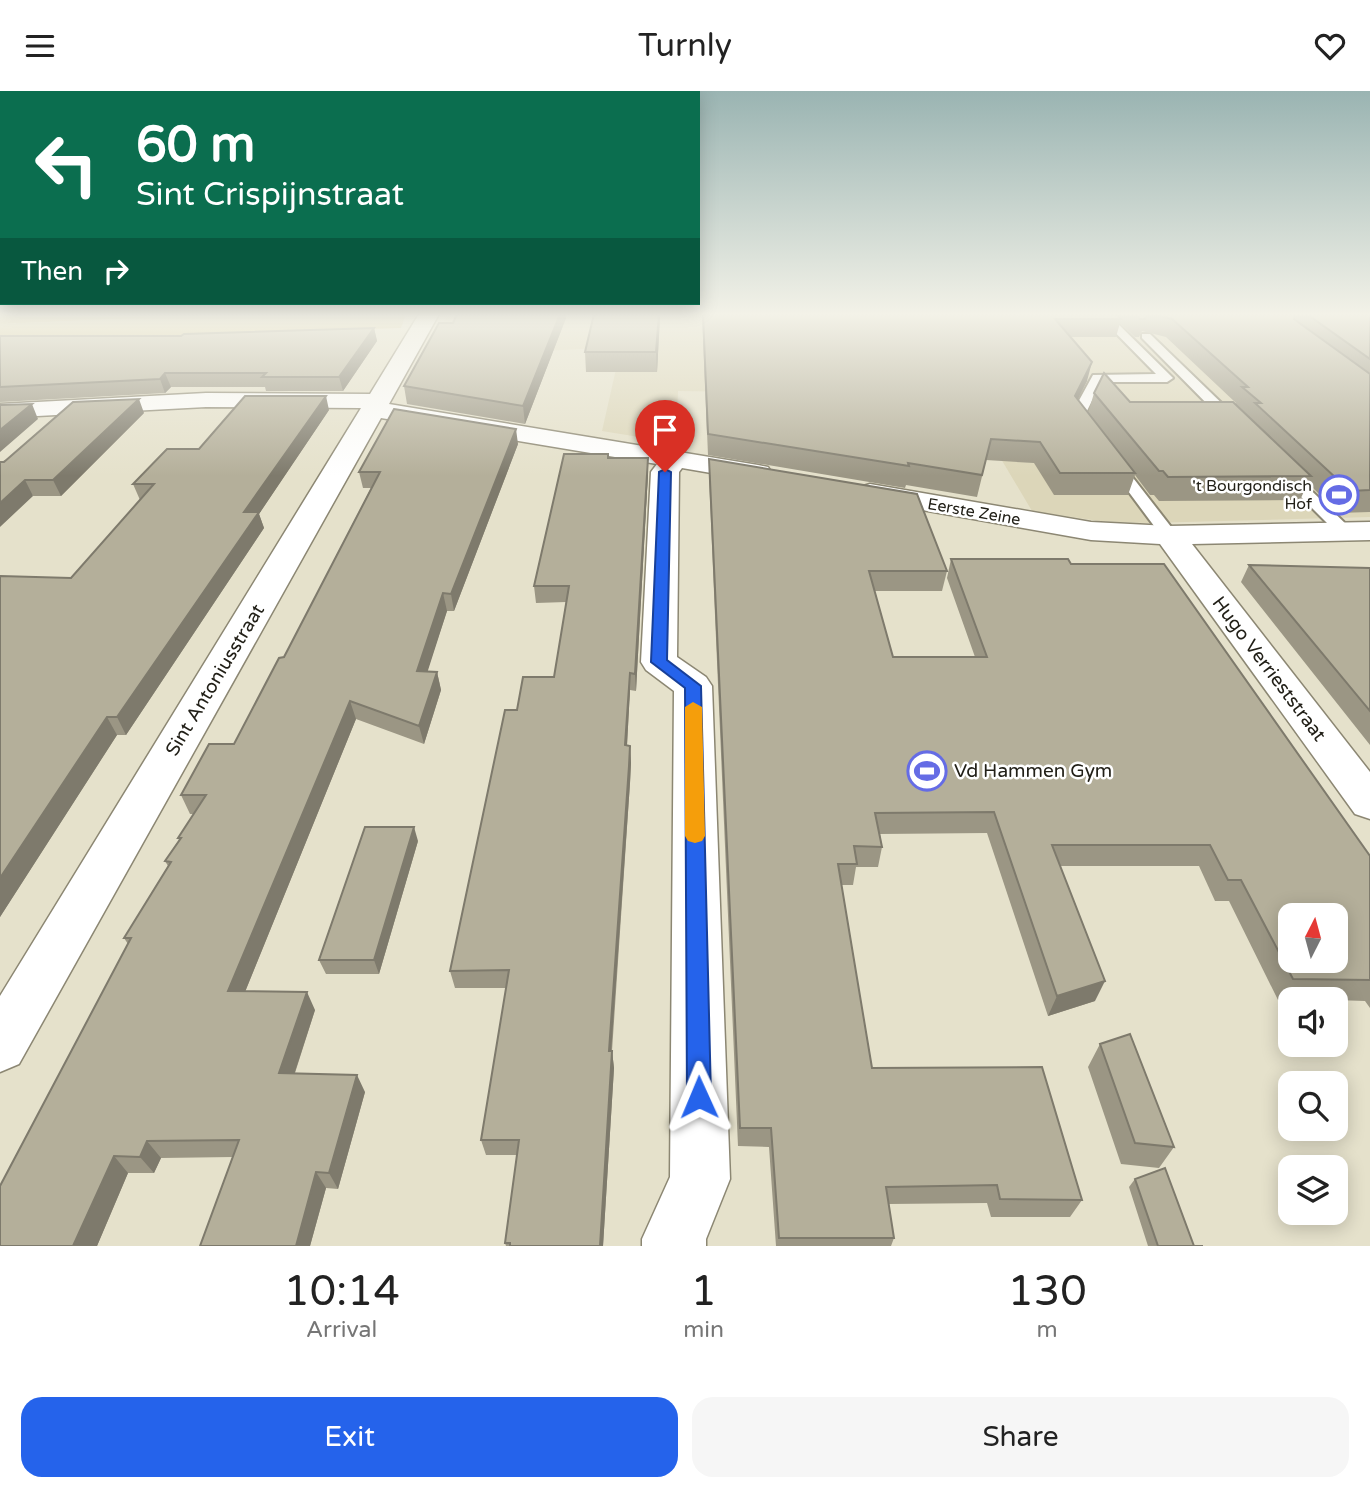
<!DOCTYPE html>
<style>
body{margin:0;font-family:"Varela Round",sans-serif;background:#f6f6f6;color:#222;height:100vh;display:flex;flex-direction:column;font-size:26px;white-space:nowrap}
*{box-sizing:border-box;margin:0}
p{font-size:23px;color:#767676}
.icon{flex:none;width:38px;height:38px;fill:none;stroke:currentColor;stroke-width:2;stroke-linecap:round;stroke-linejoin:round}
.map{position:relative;height:1155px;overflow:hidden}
.panel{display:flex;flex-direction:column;background:#fff;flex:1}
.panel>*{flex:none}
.hud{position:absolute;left:0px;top:0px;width:700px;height:214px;box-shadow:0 4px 18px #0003;background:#0b6e4f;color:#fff;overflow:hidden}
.needle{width:46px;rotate:6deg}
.controls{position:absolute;left:1278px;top:812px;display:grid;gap:14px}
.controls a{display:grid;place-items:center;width:70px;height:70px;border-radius:14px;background:#fff;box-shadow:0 4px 18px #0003;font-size:35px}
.pin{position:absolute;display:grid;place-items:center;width:60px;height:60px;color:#fff;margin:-72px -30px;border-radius:50% 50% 50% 0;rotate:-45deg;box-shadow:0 0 7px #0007}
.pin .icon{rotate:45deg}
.me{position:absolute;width:77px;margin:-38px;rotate:359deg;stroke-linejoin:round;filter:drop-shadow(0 0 5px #0008)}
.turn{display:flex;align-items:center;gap:24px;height:147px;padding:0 21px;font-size:32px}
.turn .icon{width:91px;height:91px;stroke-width:2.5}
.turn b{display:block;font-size:49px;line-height:60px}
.then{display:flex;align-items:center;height:66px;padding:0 21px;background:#0003;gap:14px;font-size:26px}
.eta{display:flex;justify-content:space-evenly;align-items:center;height:119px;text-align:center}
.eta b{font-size:42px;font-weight:600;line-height:49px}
.action{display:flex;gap:14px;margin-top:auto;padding:14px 21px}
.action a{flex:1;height:80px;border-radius:21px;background:#2563eb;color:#fff;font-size:28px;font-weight:600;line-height:80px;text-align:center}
.action a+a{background:#f6f6f6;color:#222}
header{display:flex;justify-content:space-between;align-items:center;height:91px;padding:0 21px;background:#fff;font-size:32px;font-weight:600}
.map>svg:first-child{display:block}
.built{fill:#dcd6b9}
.green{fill:#d0c38a}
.water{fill:#c5b362}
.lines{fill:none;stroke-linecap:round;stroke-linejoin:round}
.lane-casing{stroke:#8c8773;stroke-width:4}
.street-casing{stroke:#8c8773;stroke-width:3}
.lane{fill:#fff;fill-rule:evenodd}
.street{fill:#fff;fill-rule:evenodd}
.wall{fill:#9b9684;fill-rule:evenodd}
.shaded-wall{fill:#7e7a6c}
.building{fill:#b4af9a;stroke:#7e7a6c;stroke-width:2;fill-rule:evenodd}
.route{fill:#2563eb;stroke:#184099;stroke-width:2}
.slow{fill:#f59e0b}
.labels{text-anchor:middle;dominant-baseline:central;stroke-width:5;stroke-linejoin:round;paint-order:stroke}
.far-poi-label{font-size:16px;fill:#222018;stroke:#fff;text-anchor:end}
.far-street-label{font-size:16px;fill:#222018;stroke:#fff}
.street-label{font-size:19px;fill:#222018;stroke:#fff}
.poi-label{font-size:19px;fill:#222018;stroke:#fff;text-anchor:start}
</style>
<header><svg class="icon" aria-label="menu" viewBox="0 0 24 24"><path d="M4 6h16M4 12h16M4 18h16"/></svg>Turnly<svg class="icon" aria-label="heart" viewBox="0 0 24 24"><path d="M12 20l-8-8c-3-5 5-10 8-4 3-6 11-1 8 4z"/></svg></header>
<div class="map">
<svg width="1370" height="1155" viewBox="0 0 1370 1155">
<rect width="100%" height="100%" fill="#e5e1cb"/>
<path class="built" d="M449,223H1370V426L1146,432L1099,430L1032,420L963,304L678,300L676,352L602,340L621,256L422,266Z"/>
<path class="green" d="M236,223H406L401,237L0,251V233Z"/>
<path class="water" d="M0,223H236L0,233Z"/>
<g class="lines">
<g class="lane-casing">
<path id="lane" d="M1097,223H1108L1173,287L1167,291H1101L1085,324L1095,338L1088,342L1083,341L1071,324L1093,284L1156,283Z
M1142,243H1150L1236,326V332H1226L1142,247Z
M1115,369L1120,370L1175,441L1177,444L1175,447H1163L1108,373Z
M1285,378L1290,379L1350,437L1352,440L1350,443H1338L1280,385L1278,382L1280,379Z"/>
</g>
<g class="street-casing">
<path id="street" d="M419,223H439L389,313L758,374L768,376L772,382L768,388L758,390L682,377L679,381L677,566L706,586L712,595L730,1088L706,1148V1155H642V1148L670,1086L674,600L646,579L641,571L651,381L657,373L381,327L19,973L0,981V905L361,317L206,316L0,327V313L206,302L370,303Z
M870,393L1091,431L1169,435L1370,431V449L1192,453L1370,681V728L1355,723L1160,453L1091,449L860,408L856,402L860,396Z"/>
</g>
<use href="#lane" class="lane"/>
<use href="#street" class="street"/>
</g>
<path class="wall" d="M660,223L657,281H586L585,261Z
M702,223H1370V421L1338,422L1308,392L1300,409L1159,410L1154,404H1150L1135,384L1128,404H1054L1034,372L986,369L977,406L906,394L905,397L708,364ZM1120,232L1135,246H1139L1142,240L1166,246L1236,312L1235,313L1130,311L1094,302L1088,323L1077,309L1087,290L1071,246H1116Z
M566,227L525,333L407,313L404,295Z
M374,237L377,250L343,300H266L265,296H171L165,302L0,311V245H181Z
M329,319L259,423L264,437L126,644H117L0,826V485L71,487L140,409L133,393L199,358Z
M144,322L61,405H33L0,371Z
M518,353L454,520H447L427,580L437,581L441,599L424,653L356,628L245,901L315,919L295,982L365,1001L338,1098L326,1097L310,1155H200L233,1066L161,1067L154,1082H128L97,1155H0L128,853L124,847L168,775L165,770L179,749L178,747L194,723H190L181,704L234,653L284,566L371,397H363L359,381Z
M608,367H648V382L636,600L630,599L627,654L630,655L631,672L630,692L612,960L614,977L603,1155H506L505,1152L517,1064H486L481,1049L507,897H455L450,880L517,619L554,586L566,511L536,512L534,495Z
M709,368L947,480L942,500H874L893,566H975L947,487L951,468L1071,473L1370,765V917L1365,910L1335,909V908L1278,909L1229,810H1215L1199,775H1060L1095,910L1048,925L987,742L880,743L882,756L878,776H856L853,794H841L872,977L1082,1109L1070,1126H991L987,1112L889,1113L894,1147L891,1155H776L769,1056L738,1055L709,386Z
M1249,474L1370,477V654L1241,491Z
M418,750L379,883H326L319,869Z
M1100,953L1174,1056L1159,1077L1121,1073L1088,976Z
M1135,1088L1194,1155H1203H1148L1129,1096Z"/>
<path class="shaded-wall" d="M560,223H566V227L525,333L523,315Z
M659,223H660V227L657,281L656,261Z
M374,237L377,250L343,300L339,286Z
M1092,271L1087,290L1069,326L1075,305Z
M165,282L171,296L165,302L160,288Z
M326,305L329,319L259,423L264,437L126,644L117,626L244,421Z
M139,308L144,322L61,405L53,389Z
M32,313L38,328L0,361V339Z
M516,338L518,353L454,520L451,503Z
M648,367V382L636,600L635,583Z
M25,389L33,405L0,436V412Z
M443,502L447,520L422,598L417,580Z
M437,581L441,599L424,653L419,635Z
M630,582V599L626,672L625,654Z
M350,610L356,628L238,918L228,900Z
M107,626L117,644L0,826V787Z
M630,655L631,672L630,692L610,977L609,960Z
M414,736L418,750L379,883L374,869Z
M1105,890L1095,910L1048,925L1057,905Z
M307,901L315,919L289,999L279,982Z
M612,960L614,977L603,1155H600Z
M357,984L365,1001L338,1098L329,1082Z
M147,1050L161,1067L154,1082L140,1066Z
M114,1065L128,1082L97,1155H73Z
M316,1081L326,1097L310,1155H296Z"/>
<path class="building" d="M457,223H560L523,315L404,295L439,232H453Z
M594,223H659L656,261H585Z
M703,223H1116L1121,228H1055L1092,271L1075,305L1135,382H1060L1040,351L991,348L982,384L908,372L909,375L708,343Z
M1135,223H1147L1145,228H1140Z
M1150,223H1293L1295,224L1294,228L1370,283V399L1350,400L1255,312H1261L1242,296H1248L1172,228Z
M1310,223H1370V268L1311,226Z
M374,237L339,286H262L266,282H165L160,288L0,296V245H181L184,243Z
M1104,282L1130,311H1233L1311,385L1168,386L1163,380H1159L1094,302Z
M245,305H326L244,421H259L117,626H107L0,787V485L71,487L154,393H133L167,358H199Z
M139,308L53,389H25L0,412V371H4L73,311Z
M32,313L0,339V314Z
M394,318L516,338L451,503L443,502L417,580L437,581L419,635L350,610L228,900L307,901L279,982L357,984L329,1082L316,1081L296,1155H200L239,1049L147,1050L140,1066L114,1065L73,1155H0V1095L131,847H124L171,771L165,770L181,747H178L206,704H181L209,653H234L279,567L284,566L380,381H359Z
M564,363H608V367H648L635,583L630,582L625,654L630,655L629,675L609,960H612L600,1155H510V1152H505L519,1049H481L509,879L450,880L505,619H517L523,586H554L569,495H534Z
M709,368L917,403L947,480H869L893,566H987L951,468H1068L1071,473H1164L1370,765V889L1293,888L1241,789H1228L1210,754H1052L1105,890L1057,905L994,721L875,722L882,756L854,755L857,773H838L872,977L1042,976L1082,1109L1000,1108L997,1094L886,1096L894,1147H779L771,1037H740ZM1290,824H1335V870H1290Z
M1249,474L1370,477V620Z
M365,736H414L374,869H319Z
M1130,943L1174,1056L1135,1052L1100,953Z
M1165,1077L1194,1155H1203H1158L1135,1088Z"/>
<linearGradient id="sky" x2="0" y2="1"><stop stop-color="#9ab4b2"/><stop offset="0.58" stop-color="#f3f2e8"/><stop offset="1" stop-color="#f3f2e8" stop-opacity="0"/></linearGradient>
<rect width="1370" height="385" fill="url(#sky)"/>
<path class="route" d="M665,378L671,381L667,569L701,595L711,1006L708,1015L699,1018L690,1015L687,1006L685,597L651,571L659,381Z"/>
<path class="slow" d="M693,611L702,616L705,745L702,750L695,752L688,750L685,745V616Z"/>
<defs>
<g id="stadium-ring" transform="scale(2.0125)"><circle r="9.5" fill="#fff" stroke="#656ce5" stroke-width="1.5"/><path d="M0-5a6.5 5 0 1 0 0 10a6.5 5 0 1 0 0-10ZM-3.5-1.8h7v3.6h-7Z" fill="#656ce5"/></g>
</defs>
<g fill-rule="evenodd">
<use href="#stadium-ring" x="1339" y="404"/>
<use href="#stadium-ring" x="927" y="680"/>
</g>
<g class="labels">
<g class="far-poi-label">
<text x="1312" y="395">'t Bourgondisch<tspan x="1312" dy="18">Hof</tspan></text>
</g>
<g class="far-street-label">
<text transform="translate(974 421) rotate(10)">Eerste Zeine</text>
</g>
<g class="street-label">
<text transform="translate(1269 578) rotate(53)">Hugo Verrieststraat</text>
<text transform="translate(215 589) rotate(-59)">Sint Antoniusstraat</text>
</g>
<g class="poi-label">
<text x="954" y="680">Vd Hammen Gym</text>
</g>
</g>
</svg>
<div class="controls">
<a><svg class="needle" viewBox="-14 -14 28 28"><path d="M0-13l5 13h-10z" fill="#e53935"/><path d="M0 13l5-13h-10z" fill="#767676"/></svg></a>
<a><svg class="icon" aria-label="sound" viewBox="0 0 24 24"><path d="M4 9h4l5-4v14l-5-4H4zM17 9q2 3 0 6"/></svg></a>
<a><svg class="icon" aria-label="search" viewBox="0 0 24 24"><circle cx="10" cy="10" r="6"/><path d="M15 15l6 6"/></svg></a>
<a><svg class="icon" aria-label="layers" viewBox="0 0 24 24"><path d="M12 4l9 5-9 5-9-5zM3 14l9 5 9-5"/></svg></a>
</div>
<div class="pin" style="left:665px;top:381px;background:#d93025"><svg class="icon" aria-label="arrive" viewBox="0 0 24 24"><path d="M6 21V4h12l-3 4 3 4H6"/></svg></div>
<svg class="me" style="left:699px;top:1006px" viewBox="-20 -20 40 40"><path d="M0-17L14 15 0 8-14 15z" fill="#2563eb" stroke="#fff" stroke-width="4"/></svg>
<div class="hud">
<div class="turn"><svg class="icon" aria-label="left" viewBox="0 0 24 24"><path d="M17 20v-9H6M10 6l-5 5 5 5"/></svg><div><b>60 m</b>Sint Crispijnstraat</div></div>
<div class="then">Then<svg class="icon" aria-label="right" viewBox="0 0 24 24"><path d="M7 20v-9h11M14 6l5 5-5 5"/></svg></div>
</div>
</div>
<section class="panel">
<div class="eta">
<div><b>10:14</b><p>Arrival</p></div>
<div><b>1</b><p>min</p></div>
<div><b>130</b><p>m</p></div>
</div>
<div class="action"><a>Exit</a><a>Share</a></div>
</section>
